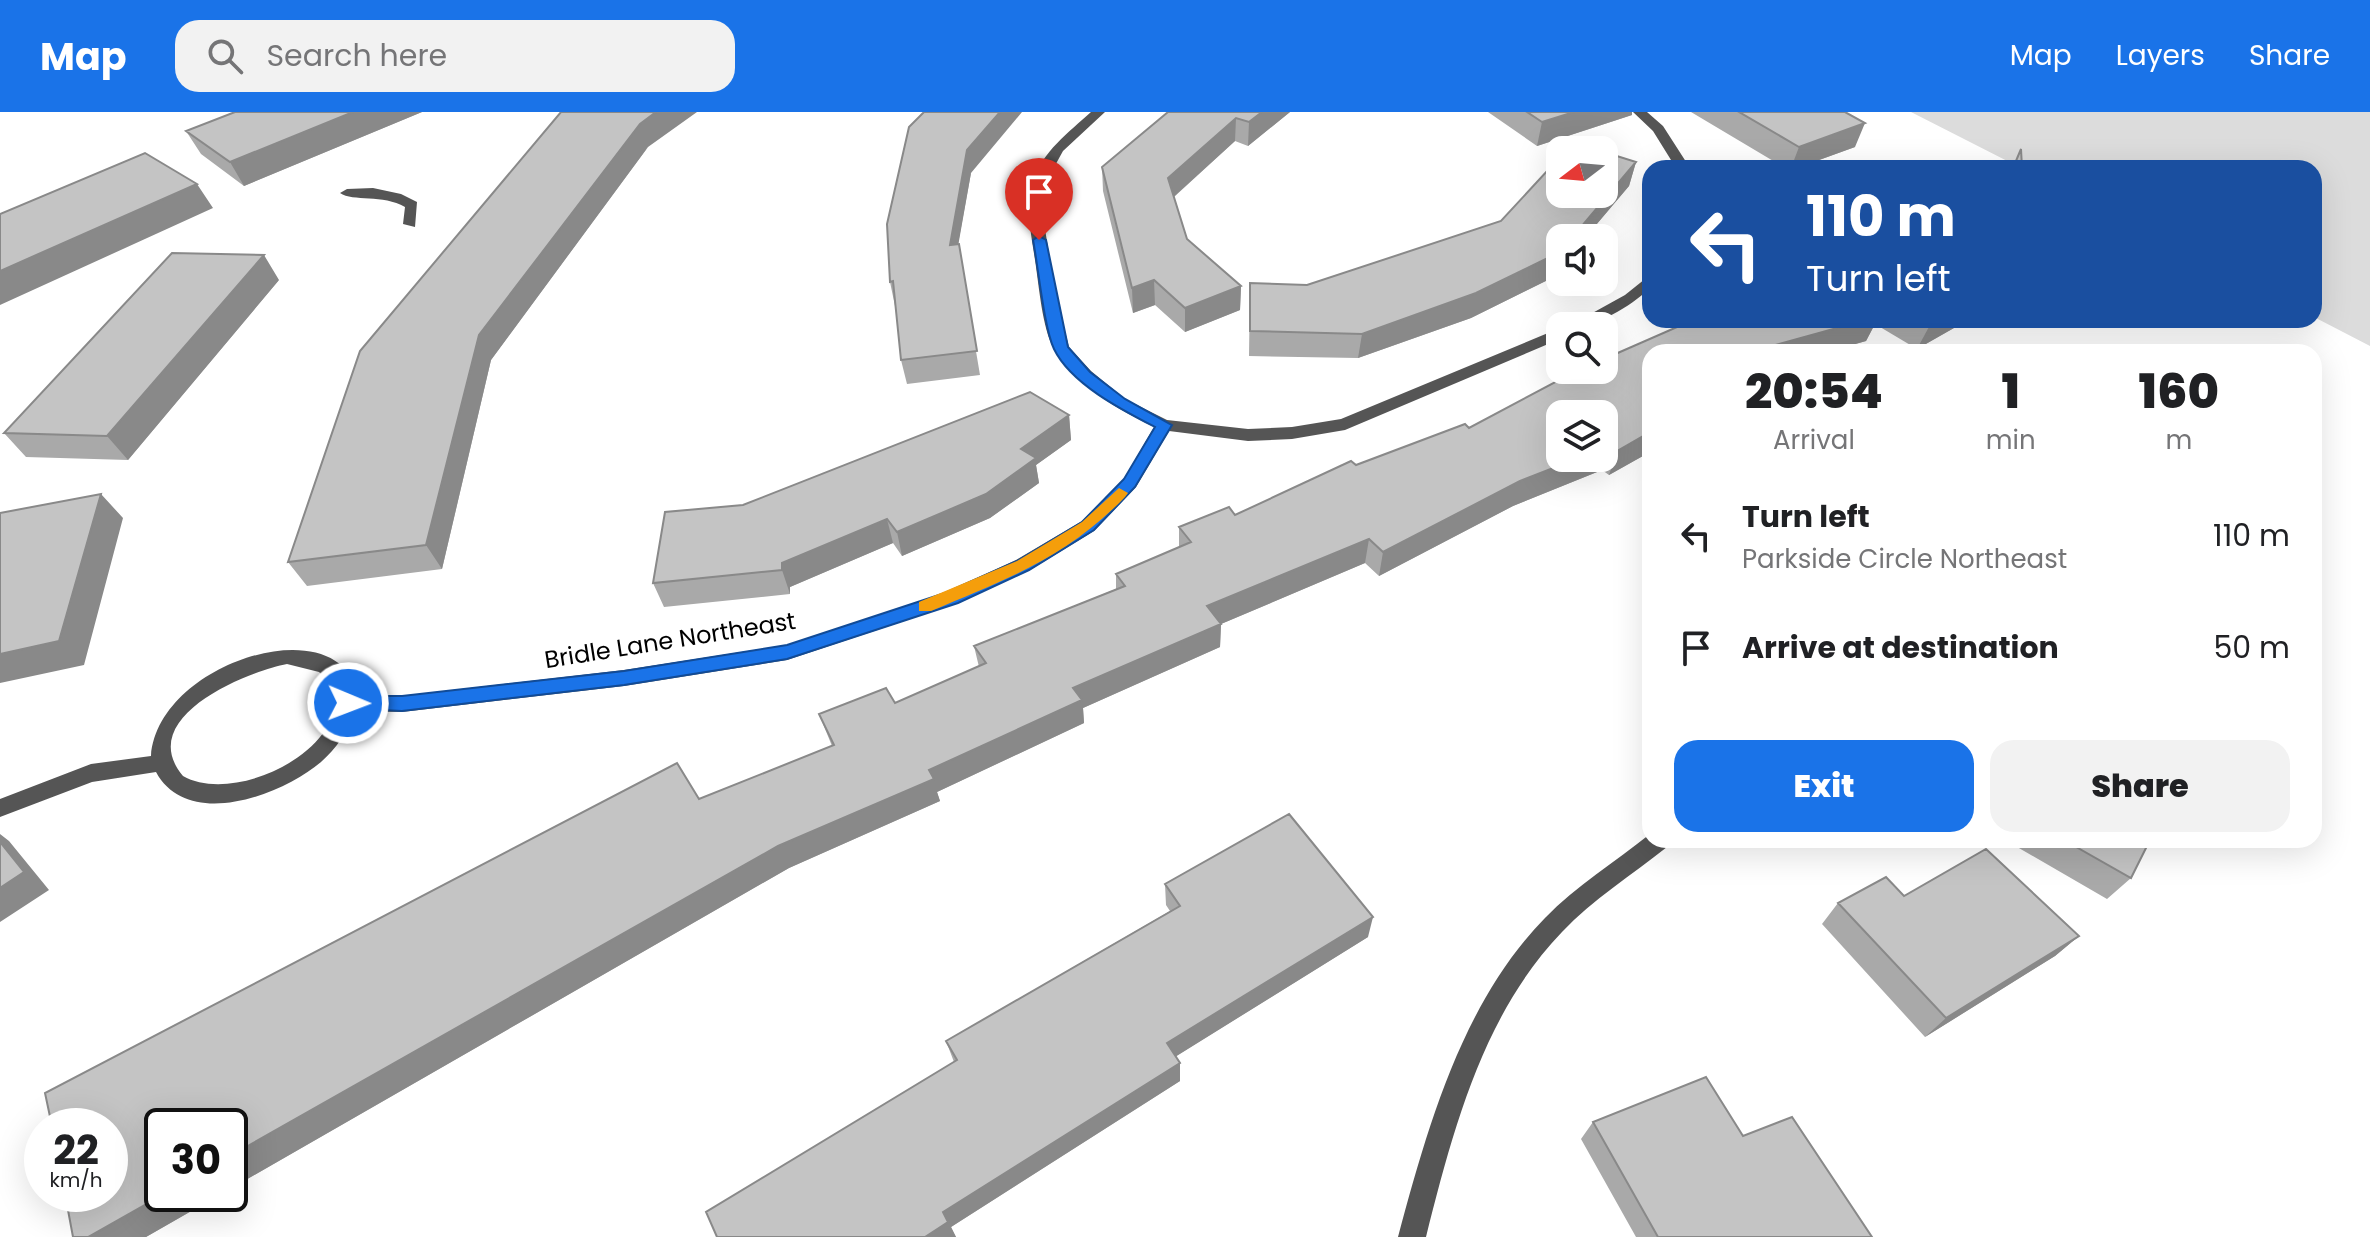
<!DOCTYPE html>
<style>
body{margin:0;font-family:Poppins,sans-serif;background:#f2f2f2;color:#202124;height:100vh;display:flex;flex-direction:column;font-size:30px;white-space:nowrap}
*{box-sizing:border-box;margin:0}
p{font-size:26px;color:#757577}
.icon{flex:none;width:44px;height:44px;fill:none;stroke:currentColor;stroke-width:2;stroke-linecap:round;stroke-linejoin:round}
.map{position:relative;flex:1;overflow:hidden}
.panel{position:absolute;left:1642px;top:232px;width:680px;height:504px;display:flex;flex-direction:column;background:#fff;border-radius:24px;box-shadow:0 8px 32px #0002}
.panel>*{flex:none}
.top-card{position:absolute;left:1642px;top:48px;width:680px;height:168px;border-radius:24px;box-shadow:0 8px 32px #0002;background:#1a4fa0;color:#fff;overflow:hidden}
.needle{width:52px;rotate:254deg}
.fabs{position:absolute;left:1546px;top:24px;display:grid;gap:16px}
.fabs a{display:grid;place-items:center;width:72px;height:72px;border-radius:16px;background:#fff;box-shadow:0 8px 32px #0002;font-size:40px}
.speed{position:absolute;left:24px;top:996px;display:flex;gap:16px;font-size:40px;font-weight:700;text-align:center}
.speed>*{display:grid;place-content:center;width:104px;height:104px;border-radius:50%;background:#fff;box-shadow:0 8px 32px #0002;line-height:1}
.speed small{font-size:20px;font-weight:400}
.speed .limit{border:4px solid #111;border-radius:12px;background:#fff;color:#111}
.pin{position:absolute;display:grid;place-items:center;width:68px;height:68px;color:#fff;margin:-82px -34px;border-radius:50% 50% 50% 0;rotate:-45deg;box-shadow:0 0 8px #0007}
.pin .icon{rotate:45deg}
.me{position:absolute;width:88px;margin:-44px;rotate:91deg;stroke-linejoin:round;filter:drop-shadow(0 0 6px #0008)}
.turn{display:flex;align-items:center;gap:28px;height:168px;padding:0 32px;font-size:36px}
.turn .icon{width:104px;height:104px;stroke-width:2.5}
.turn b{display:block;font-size:56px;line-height:68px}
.eta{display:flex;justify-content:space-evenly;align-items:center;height:136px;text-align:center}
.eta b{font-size:48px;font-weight:800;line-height:56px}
.action{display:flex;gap:16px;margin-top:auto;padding:16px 32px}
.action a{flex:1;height:92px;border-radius:24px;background:#1a73e8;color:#fff;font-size:32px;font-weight:800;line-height:92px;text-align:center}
.action a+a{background:#f2f2f2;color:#202124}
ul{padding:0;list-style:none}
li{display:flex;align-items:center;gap:24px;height:112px;padding:0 32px}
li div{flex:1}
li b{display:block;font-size:30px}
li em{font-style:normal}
header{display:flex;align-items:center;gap:48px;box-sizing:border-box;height:112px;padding:0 40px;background:#1a73e8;color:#fff}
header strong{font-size:38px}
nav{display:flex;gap:44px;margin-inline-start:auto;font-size:28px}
.search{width:560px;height:72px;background:#f2f2f2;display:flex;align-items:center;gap:20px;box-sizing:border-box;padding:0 28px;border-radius:24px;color:#757577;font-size:30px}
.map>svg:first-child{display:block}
.green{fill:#dcdcdc}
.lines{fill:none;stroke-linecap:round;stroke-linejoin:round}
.minor{fill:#555;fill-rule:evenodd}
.wall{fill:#a9a9a9;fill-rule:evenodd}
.shaded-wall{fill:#898989}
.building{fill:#c4c4c4;stroke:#898989;stroke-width:2}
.route{fill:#1a73e8;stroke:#114b97;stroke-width:2}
.slow{fill:#f59e0b}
.labels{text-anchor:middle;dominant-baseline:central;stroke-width:6;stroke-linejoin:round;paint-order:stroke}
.street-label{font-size:24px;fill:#000;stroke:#fff}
</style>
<header>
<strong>Map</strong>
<div class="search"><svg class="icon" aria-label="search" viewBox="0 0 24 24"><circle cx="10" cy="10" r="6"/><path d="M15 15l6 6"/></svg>Search here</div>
<nav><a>Map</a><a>Layers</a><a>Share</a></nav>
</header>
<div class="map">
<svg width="2370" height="1125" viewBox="0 0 2370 1125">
<rect width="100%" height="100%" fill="#fff"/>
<path class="green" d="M1911,0H2370V234L2314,205V56H2021Z"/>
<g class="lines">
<path class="minor" d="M1091,0H1105L1063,39L1047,68L1042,99L1056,184L1069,235L1091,259L1125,287L1167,308L1248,317L1292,315L1341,307L1560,216V227L1345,318L1292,327L1248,329L1169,319L1136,375L1094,419L1030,458L958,491L787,548L624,574L402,600L355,599C349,618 336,637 321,650C282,683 188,719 156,660L92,670L0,705V687L91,652L151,644C158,549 342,494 357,583L402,584L624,558L787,533L944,481L1016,448L1082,409L1124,367L1154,315C1118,297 1075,274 1054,237C1042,216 1039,173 1035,148C1031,122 1025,95 1033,69C1042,40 1069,20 1091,0ZM287,552L319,560L336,576C346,640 234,693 183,664C134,606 245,560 287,552Z
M1633,0H1647L1663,14L1690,56H1676L1653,19Z
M373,76L401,82L417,90L415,115L403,112L405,95C383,82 353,90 340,81L347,77Z
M1650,163V176C1628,196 1599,214 1569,214L1625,183Z
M1650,722V728H1670L1667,735C1632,763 1593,787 1562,820C1483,902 1453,1018 1426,1125H1398C1428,1014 1462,891 1545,806C1576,774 1615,750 1650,722Z"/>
</g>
<path class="wall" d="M235,0H422L244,74L201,42L186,19Z
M1168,0H1290L1248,34L1235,29L1174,85L1187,127L1241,174L1240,198L1185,220L1155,193L1133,201L1103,79L1102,55Z
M1488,0H1632V3L1537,34Z
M1691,0H1845L1855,35L1797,56H1785Z
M648,35L491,248L442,457L307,474L288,450Z
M1636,50L1629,74L1590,120L1595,123L1594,126H1560V162L1471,206L1358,246L1249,244L1250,171L1307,173L1501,109Z
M971,61L958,132L980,263L907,272L901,248L896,194H895L890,170Z
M279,168L128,348L26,345L4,321Z
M1693,208H1968L1917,237L1875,212L1866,229L1827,240H1650V340L1609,363L1602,358L1513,394L1379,464L1365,451L1221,512L1220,535L1083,596L1084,611L937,680L940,689L789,756L230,1077V1014H162V1082H221L146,1125H73L65,1082H110V1014H52L45,981L677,651L699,687L832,634L819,602L886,576L895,591L979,555L974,534L1116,477V462L1179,435V415L1229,395L1235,403L1351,349L1356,353L1465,312L1469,316L1578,258H1604V247ZM1560,302H1604V346H1560Z
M1069,303L1071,328L1036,353L1039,371L990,406L902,444L893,431L790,475V482L664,495L653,471L743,393Z
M2005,728H2150L2131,766L2107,787Z
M1165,772L1368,825L1176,944L1180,969L951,1115L956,1125H717L954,950L946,929L1170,799L1166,793Z
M1838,791L2079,824L2055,844L1925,925L1822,812Z
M1593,1010L1743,1024L1872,1125H1636L1581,1027Z"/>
<path class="shaded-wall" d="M353,0H422L244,74L230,50Z
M656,0H697L648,35L491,248L442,457L426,433L479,223L640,12Z
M1000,0H1022L971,61L954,157L950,133L967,38Z
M1262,0H1290L1248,34L1249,10Z
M1574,0H1632V3L1537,34L1542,10Z
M1236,6L1235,29L1168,90V66Z
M1865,11L1855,35L1797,56H1791L1799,35Z
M1636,50L1629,74L1585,126L1581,115Z
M197,72L213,96L0,193V159Z
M1560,140V162L1471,206L1358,246L1362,222Z
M264,143L279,168L128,348L107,324Z
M1154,168L1155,193L1133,201L1132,176Z
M1241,174L1240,198L1185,220V196Z
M1866,208H1877L1866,229L1827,240H1766L1768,235Z
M1939,208H1968L1917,237L1930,213Z
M1069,303L1071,328L1036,353L1039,371L990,406L902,444L897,420L1021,337Z
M1650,320V340L1609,363L1617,339Z
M1610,334L1602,358L1513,394L1379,464L1383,440L1520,369L1579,346H1604V336Z
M101,382L123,406L84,553L0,571V542Z
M887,407L893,431L790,475V482L782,458V451Z
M1369,427L1365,451L1221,512L1220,535L1083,596L1084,611L937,680L940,689L789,756L230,1077V1044L778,734L929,658L1073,576L1207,494Z
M0,722L9,729L49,778L0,810Z
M1373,805L1368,825L1167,950V931Z
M2079,824L2055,844L1925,925L1946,906Z
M1180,951V969L951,1115L956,1125H925L943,1100Z
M164,1082H221L146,1125H88Z"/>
<path class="building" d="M235,0H353L230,50L186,19Z
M561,0H656L640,12L479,223L426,433L288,450L360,239Z
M924,0H1000L967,38L950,133L959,132L977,239L901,248L893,169L890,170L887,112L909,15Z
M1168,0H1262L1249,10L1236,6L1168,66L1187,127L1241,174L1185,196L1154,168L1132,176L1102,55Z
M1527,0H1574L1542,10Z
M1739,0H1845L1865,11L1799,35Z
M1573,30L1597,38H1566Z
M2021,37L2022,56H2013Z
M1604,40L1636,50L1581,115L1595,123L1589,126H1560V140L1476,181L1362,222L1250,219V171L1307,173L1501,109L1560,45V82H1604Z
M145,41L197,72L0,159V102Z
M172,141L264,143L107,324L4,321Z
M1693,208H1866L1768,235L1775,240H1650V320L1617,339L1610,334L1604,336V302H1560V346H1579L1520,369L1383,440L1369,427L1207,494L1221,512L1073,576L1082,588L929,658L934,667L778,734L230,1044V1014H162V1082H164L88,1125H73L65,1082H110V1014H52L45,981L677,651L699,687L834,633L819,602L886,576L895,591L986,551L974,534L1125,474L1116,462L1191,430L1179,415L1229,395L1235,403L1351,349L1356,353L1465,312L1469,316L1578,258H1604V247Z
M1922,208H1939L1930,213Z
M1030,280L1069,303L1021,337L1036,346L986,382L897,420L887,407L782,451V458L653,471L665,400L743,393Z
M101,382L59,529L0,542V401Z
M1289,702L1373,805L1167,931L1180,951L943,1100L948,1110L925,1125H717L706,1100L957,948L946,929L1180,794L1165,772Z
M2064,728H2150L2131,766Z
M0,730L24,760L0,776Z
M1986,737L2079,824L1946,906L1838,791L1886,765L1904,784Z
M1706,965L1743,1024L1792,1005L1872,1125H1658L1593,1010Z"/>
<path class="route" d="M1039,124L1046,128L1068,235L1090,260L1125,287L1172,313L1135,375L1094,418L1029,458L958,491L787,547L624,573L402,599L341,596L339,591L348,584H402L624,559L787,533L945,481L1017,449L1082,410L1124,367L1155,315C1122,298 1071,272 1054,237C1044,216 1038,153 1033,128Z"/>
<path class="slow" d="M1119,376L1128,381L1125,385C1066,446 1007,467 931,499H919V490L1017,449L1082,410Z"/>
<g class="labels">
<g class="street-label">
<text transform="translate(670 528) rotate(-9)">Bridle Lane Northeast</text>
</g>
</g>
</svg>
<div class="fabs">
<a><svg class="needle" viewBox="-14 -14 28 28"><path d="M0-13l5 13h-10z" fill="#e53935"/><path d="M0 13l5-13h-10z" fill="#757577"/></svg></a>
<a><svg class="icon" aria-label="sound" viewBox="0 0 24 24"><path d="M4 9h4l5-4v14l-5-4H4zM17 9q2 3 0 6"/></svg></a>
<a><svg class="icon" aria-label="search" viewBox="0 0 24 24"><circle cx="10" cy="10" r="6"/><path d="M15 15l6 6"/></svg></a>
<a><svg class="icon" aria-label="layers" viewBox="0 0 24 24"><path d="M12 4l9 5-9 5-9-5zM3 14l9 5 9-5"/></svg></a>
</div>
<div class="speed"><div>22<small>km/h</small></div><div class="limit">30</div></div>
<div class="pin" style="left:1039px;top:128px;background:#d93025"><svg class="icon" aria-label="arrive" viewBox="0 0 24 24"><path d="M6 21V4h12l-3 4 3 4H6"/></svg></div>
<svg class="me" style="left:348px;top:591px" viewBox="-20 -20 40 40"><circle r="17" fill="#1a73e8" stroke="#fff" stroke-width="3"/><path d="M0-11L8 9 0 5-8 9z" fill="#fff"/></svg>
<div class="top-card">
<div class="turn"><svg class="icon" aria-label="left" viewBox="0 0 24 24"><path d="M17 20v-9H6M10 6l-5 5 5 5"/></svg><div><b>110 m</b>Turn left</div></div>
</div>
<section class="panel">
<div class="eta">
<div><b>20:54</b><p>Arrival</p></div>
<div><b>1</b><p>min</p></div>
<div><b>160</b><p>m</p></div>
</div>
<ul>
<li><svg class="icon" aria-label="left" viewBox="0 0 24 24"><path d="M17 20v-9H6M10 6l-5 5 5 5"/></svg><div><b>Turn left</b><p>Parkside Circle Northeast</p></div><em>110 m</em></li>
<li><svg class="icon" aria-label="arrive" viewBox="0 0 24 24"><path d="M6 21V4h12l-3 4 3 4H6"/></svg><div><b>Arrive at destination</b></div><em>50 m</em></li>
</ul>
<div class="action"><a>Exit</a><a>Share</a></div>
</section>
</div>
